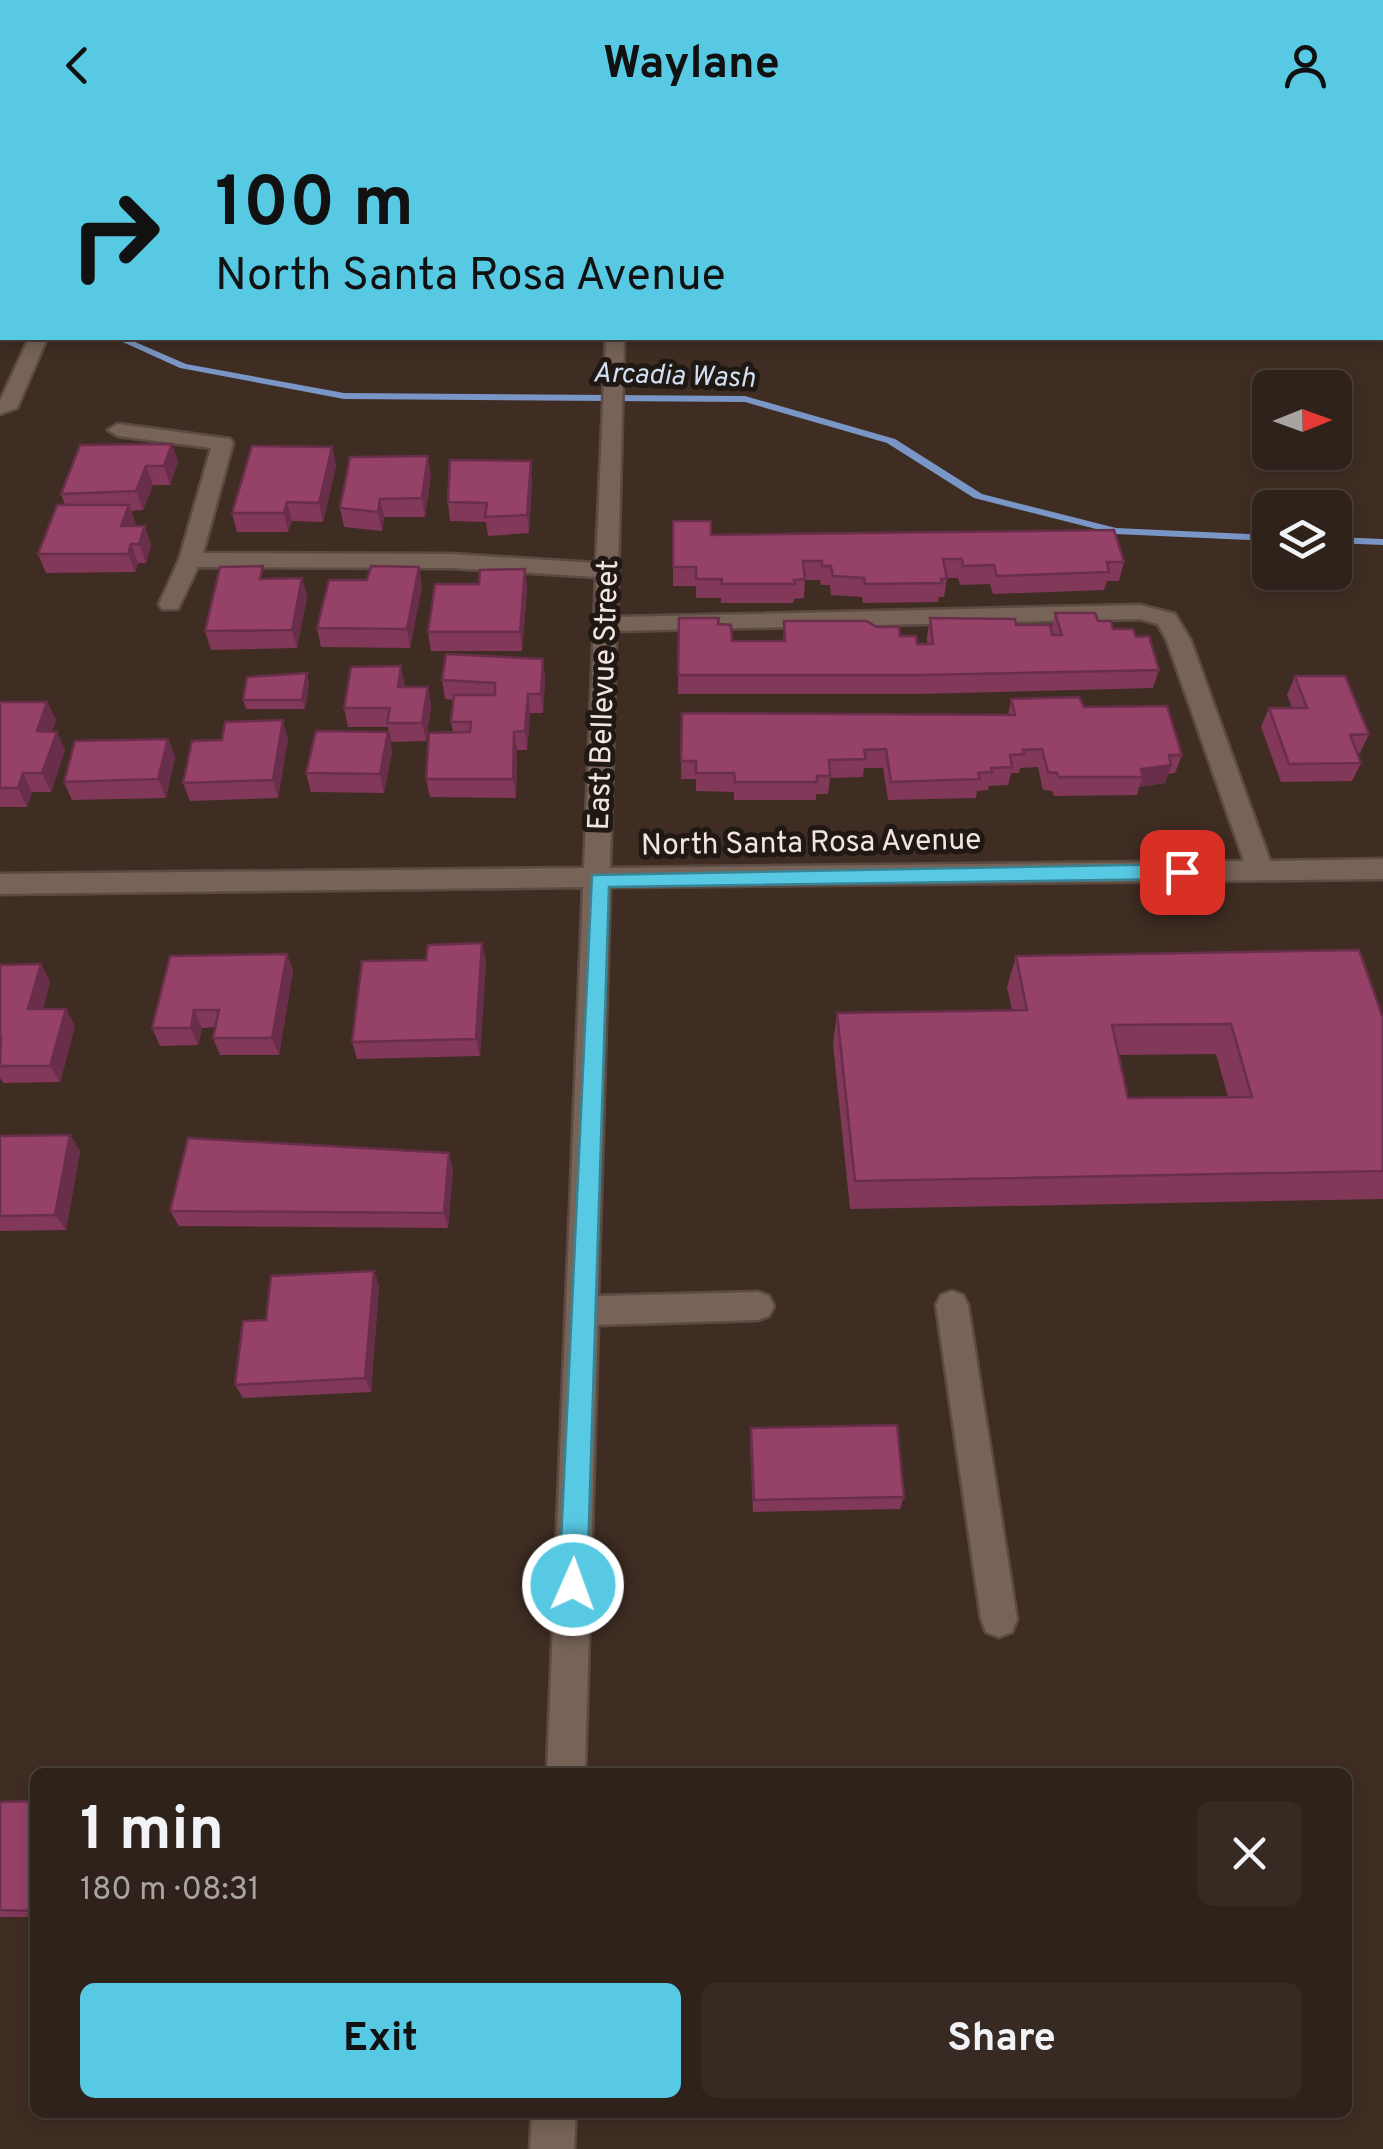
<!DOCTYPE html>
<meta charset="utf-8">
<style>
body{margin:0;font-family:Overpass,sans-serif;background:#372a23;color:#f1f3f6;height:100vh;display:flex;flex-direction:column;font-size:38px;white-space:nowrap}
*{box-sizing:border-box;margin:0}
p{font-size:32px;color:#a7a4a2}
.icon{flex:none;width:55px;height:55px;fill:none;stroke:currentColor;stroke-width:2;stroke-linecap:round;stroke-linejoin:round}
.map{position:relative;flex:1;overflow:hidden}
.drawer{position:absolute;left:30px;top:1638px;width:1322px;height:350px;display:flex;flex-direction:column;background:#2f221a;border-radius:15px;box-shadow:0 5px 15px #0003,0 0 0 2px #4a3f39}
.drawer>*{flex:none}
.top-card{position:absolute;left:0px;top:0px;width:1385px;height:210px;box-shadow:0 5px 15px #0003,0 0 0 2px #4a3f39;background:#57c9e3;color:#111;overflow:hidden}
.needle{width:65px;rotate:89deg}
.buttons{position:absolute;left:1252px;top:240px;display:grid;gap:20px}
.buttons a{display:grid;place-items:center;width:100px;height:100px;border-radius:15px;background:#2f221a;box-shadow:0 5px 15px #0003,0 0 0 2px #4a3f39;font-size:50px}
.pin{position:absolute;display:grid;place-items:center;width:85px;height:85px;color:#fff;margin:-42px;border-radius:20px;box-shadow:0 5px 15px #0006}
.me{position:absolute;width:110px;margin:-55px;rotate:2deg;stroke-linejoin:round;filter:drop-shadow(0 0 8px #0008)}
.turn{display:flex;align-items:center;gap:35px;height:210px;padding:0 50px;font-size:45px}
.turn .icon{width:130px;height:130px;stroke-width:2.5}
.turn b{display:block;font-size:70px;line-height:85px}
.round{display:grid;place-items:center;flex:none;width:105px;height:105px;border-radius:15px;background:#372a23}
.summary{display:flex;align-items:center;justify-content:space-between;height:170px;padding:0 50px}
h1{font-size:60px;font-weight:700;line-height:75px}
.cta{display:flex;gap:20px;margin-top:auto;padding:20px 50px}
.cta a{flex:1;height:115px;border-radius:15px;background:#57c9e3;color:#111;font-size:40px;font-weight:700;line-height:115px;text-align:center}
.cta a+a{background:#372a23;color:#f1f3f6}
header{display:flex;justify-content:space-between;align-items:center;height:130px;padding:0 50px;background:#57c9e3;color:#111;font-size:45px;font-weight:700}
.map>svg:first-child{display:block}
.lines{fill:none;stroke-linecap:round;stroke-linejoin:round}
.stream{fill:#7a96c6;fill-rule:evenodd}
.minor-casing{stroke:#5b4b42;stroke-width:5}
.minor{fill:#776357;fill-rule:evenodd}
.wall{fill:#813859;fill-rule:evenodd}
.shaded-wall{fill:#692e49}
.building{fill:#964168;stroke:#692e49;stroke-width:2.5;fill-rule:evenodd}
.route{fill:#57c9e3;stroke:#398394;stroke-width:2.5}
.labels{text-anchor:middle;dominant-baseline:central;stroke-width:10;stroke-linejoin:round;paint-order:stroke}
.far-water-label{font-size:28px;font-style:italic;fill:#d2dff2;stroke:#201813}
.street-label{font-size:30px;fill:#f2e5df;stroke:#201813}
</style>
<header><svg class="icon" aria-label="back" viewBox="0 0 24 24"><path d="M15 5l-7 7 7 7"/></svg>Waylane<svg class="icon" aria-label="person" viewBox="0 0 24 24"><circle cx="12" cy="8" r="4"/><path d="M4 21q1-7 8-7t8 7"/></svg></header>
<div class="map">
<svg width="1383" height="2019" viewBox="0 0 1383 2019">
<rect width="100%" height="100%" fill="#3f2d23"/>
<g class="lines">
<path class="stream" d="M0,151L2,152V159L0,158Z
M114,208H126L186,234L344,263L745,266L895,309L982,364L1116,398L1270,405V411L1116,404L974,368L887,313L745,272L344,269L180,238Z
M1335,407L1383,409V415L1335,413Z"/>
<g class="minor-casing">
<path id="minor" d="M1382,69H1383V79H1382Z
M0,173L2,174V186L0,185Z
M29,208H47L17,278L0,284V271Z
M606,208H624L617,487L1140,475L1175,484L1191,511L1270,731L1383,729V749L610,757L598,1166L758,1162L769,1166L774,1176L769,1186L758,1190L598,1195L585,1642H547L583,757L0,764V744L584,738L596,447L451,438L198,437L178,479H162L159,474L179,430L211,318L118,306L108,300L118,294L230,309L233,313L203,423L451,424L596,433ZM1140,489L1158,494L1167,511L1244,731L610,738L616,501Z
M952,1161L963,1165L968,1175L1017,1489L1012,1502L999,1507L986,1502L981,1489L936,1175L941,1165Z
M532,1982H576L574,2019H530Z"/>
</g>
<use href="#minor" class="minor"/>
</g>
<path class="wall" d="M123,0H178L177,2H123Z
M664,0H745L746,2H664Z
M761,0H843V2H762Z
M864,0H942V2H864Z
M957,0H1043V2H957Z
M172,314L178,332L170,355H153L143,380L131,381L136,394L135,396H145L151,415L146,433H138L135,442L46,443L38,424L65,375L61,364Z
M332,317L336,336L323,392L292,391L288,402H237L232,383Z
M431,345L425,387H384L382,401L344,397L340,378Z
M532,350L529,403L488,406L486,392L450,391L448,372Z
M673,391L711,405L1124,432L1119,451H1107L1104,460L993,464L990,454L960,455L958,448H947L944,467H939L938,472L863,473L862,467L831,465L830,455H821L820,450H805L804,468L794,469L793,473H721V468H696V456H673Z
M525,439L527,458L522,521H431L428,502L479,454Z
M302,448L307,467L297,518L211,520L205,501Z
M422,456L410,518L321,517L317,498Z
M1055,483L1098,491L1136,507L1159,540L1153,558L918,564H678L679,488L718,494L732,511H783L784,491L877,497L917,514H927V507L930,488L1016,495L1051,500Z
M1295,546L1369,604L1360,623H1357L1361,633L1352,651L1281,652L1261,597L1269,578H1292L1287,565Z
M545,548L543,583H530L527,620H517L516,668L430,667L426,649L453,602L451,592L454,570L445,569L442,550Z
M309,553L305,579H246L243,570Z
M405,555V557H428L431,576L426,611L391,612L388,597H348L344,578Z
M1011,569L1084,577L1182,625L1175,643L1168,644L1165,653L1139,657L1137,665L1054,666L1052,661L1043,660L1038,637L1020,638L1019,643H1011L1008,655L989,656L988,660L977,661L976,668L888,670L883,638H864L863,647L830,648L828,664H816V670H734V662L696,661V649H681L682,583L1008,585Z
M0,572H47L56,590L52,601L65,620L51,662H32L27,677H0Z
M388,602L392,621L384,663L311,662L306,643Z
M168,609L175,627L166,668L72,670L64,652Z
M288,609L278,668L190,671L183,653Z
M287,824L293,841L279,925H220L213,908L215,897L202,898L198,915L160,916L152,898Z
M1016,826L1383,888V1069L850,1079L833,914L837,883L1012,880L1007,857ZM1216,924L1228,967L1128,968L1118,925Z
M486,831L480,926L357,929L352,912Z
M41,834L50,852L43,879H66L75,896L60,952L3,953L0,948V835Z
M70,1005L80,1021L66,1100L0,1101V1006Z
M453,1039L448,1098L179,1096L170,1081Z
M374,1141L379,1156L371,1262L243,1268L235,1255L266,1190Z
M751,1298L904,1367L900,1379L753,1382L750,1311Z
M35,1671V1787H0V1672Z"/>
<path class="shaded-wall" d="M2,27V57L0,62V32Z
M0,180L2,187V196L0,202Z
M172,314L178,332L170,355L164,336Z
M332,317L336,336L323,392L319,373Z
M428,326L431,345L425,387L422,368Z
M531,331L532,350L529,403L527,385Z
M146,336L153,355L143,380L136,361Z
M380,369L384,387L382,401L378,382Z
M287,372L292,391L288,402L284,383Z
M129,375L136,394L128,415L121,396Z
M145,396L151,415L146,433L139,414Z
M131,414L138,433L135,442L128,424Z
M419,437L422,456L410,518L407,499Z
M525,439L527,458L522,521L520,502Z
M302,448L307,467L297,518L292,500Z
M543,529L545,548L543,583L541,564Z
M401,536L405,555L402,576L398,557Z
M307,543L309,553L305,579L302,570Z
M428,557L431,576L426,611L422,593Z
M528,564L530,583L527,620L525,601Z
M47,572L56,590L46,620L37,601Z
M283,590L288,609L278,668L273,650Z
M57,602L65,620L51,662L42,643Z
M388,602L392,621L384,663L380,644Z
M514,602L517,620L516,668L513,649Z
M168,609L175,627L166,668L158,649Z
M1171,635L1165,653L1139,657L1143,647L1141,639Z
M23,643L32,662L27,677L18,658Z
M482,813L486,831L480,926L476,909Z
M287,824L293,841L279,925L272,908Z
M41,834L50,852L38,897L28,879Z
M66,879L75,896L60,952L50,936Z
M194,880L202,898L198,915L191,898Z
M70,1005L80,1021L66,1100L55,1085Z
M449,1023L453,1039L448,1098L444,1083Z
M374,1141L379,1156L371,1262L365,1248Z"/>
<path class="building" d="M321,0H380L379,2H321Z
M450,0H538L537,2H449Z
M564,0H640V2H563Z
M684,0H745L746,2H684Z
M868,0H942V1Z
M1066,0H1143L1144,2H1066Z
M172,314L164,336H146L136,361L61,364L80,315Z
M252,316L332,317L319,373L287,372L284,383H232Z
M428,326L422,368L380,369L378,382L340,378L350,327Z
M450,330L531,331L527,385L485,387L487,373L448,372Z
M57,375H129L121,396H145L139,414H131L128,424H38Z
M673,391H711V405L1114,400L1124,432H1107L1109,442L997,446L994,435L963,436L962,429H943L947,448L941,449L942,453L865,454L864,448L833,446L831,436H822V431H803L805,449L794,450L795,454H721L722,449H696V437H673Z
M263,436L260,449L302,448L292,500L205,501L220,437Z
M371,436L419,437L407,499L317,498L329,450H367Z
M525,439L520,502H428L435,454H479L480,440Z
M1055,483H1095L1098,491H1111L1113,499H1133L1136,507L1149,506L1159,540L921,545H678L679,488H719L718,494L731,495L732,511H785L784,491H866L877,497H899L900,506H916L917,514H933L930,488L1015,489L1016,495H1050L1052,505H1062Z
M446,524L543,529L541,564H528L525,601L514,602L513,649H426L429,603L470,602L471,592H451L454,565H495V553L442,550Z
M401,536L398,557H428L422,593H387L390,578H344L351,537Z
M307,543L302,570H243L247,547Z
M1295,546H1345L1369,604L1350,605L1361,633L1289,634L1269,578H1307Z
M1079,567L1084,577L1167,576L1182,625H1169L1171,635L1141,639L1143,647H1059L1057,643L1048,642L1042,619L1023,620L1024,624L1010,625L1012,637L991,638L992,642L978,643L980,649L891,652L886,619L864,620L866,629L829,630L830,646H817V652H735L734,643H696V631H681L682,583L1015,585L1011,569Z
M0,572H47L37,601L57,602L42,643H23L18,658H0Z
M283,590L273,650L183,653L192,611L222,610L225,592Z
M316,601L388,602L380,644L306,643Z
M168,609L158,649L64,652L75,611Z
M482,813L476,909L352,912L362,831L426,830L428,815Z
M1359,820L1383,888V1041L855,1051L837,883L1027,880L1016,826ZM1231,894L1252,967L1128,968L1112,895Z
M287,824L272,908H213L219,880H194L191,898H152L170,826Z
M41,834L28,879H66L50,936H0L1,907H0V835Z
M70,1005L55,1085L0,1086V1006Z
M188,1008L449,1023L444,1083L170,1081Z
M374,1141L365,1248L235,1255L243,1191L266,1190L271,1146Z
M897,1295L904,1367L754,1370L751,1298Z
M35,1671V1781L0,1780V1672Z"/>
<path class="route" d="M1182,734L1192,742L1182,749L609,757L587,1455L583,1465L573,1469L563,1465L559,1455L592,745Z"/>
<g class="labels">
<g class="far-water-label">
<text transform="translate(674 247) rotate(2)">Arcadia Wash</text>
</g>
<g class="street-label">
<text transform="translate(605 565) rotate(-88)">East Bellevue Street</text>
<text transform="translate(811 714) rotate(-1)">North Santa Rosa Avenue</text>
</g>
</g>
</svg>
<div class="buttons">
<a><svg class="needle" viewBox="-14 -14 28 28"><path d="M0-13l5 13h-10z" fill="#e53935"/><path d="M0 13l5-13h-10z" fill="#a7a4a2"/></svg></a>
<a><svg class="icon" aria-label="layers" viewBox="0 0 24 24"><path d="M12 4l9 5-9 5-9-5zM3 14l9 5 9-5"/></svg></a>
</div>
<div class="pin" style="left:1182px;top:742px;background:#d93025"><svg class="icon" aria-label="arrive" viewBox="0 0 24 24"><path d="M6 21V4h12l-3 4 3 4H6"/></svg></div>
<svg class="me" style="left:573px;top:1455px" viewBox="-20 -20 40 40"><circle r="17" fill="#57c9e3" stroke="#fff" stroke-width="3"/><path d="M0-11L8 9 0 5-8 9z" fill="#fff"/></svg>
<div class="top-card">
<div class="turn"><svg class="icon" aria-label="right" viewBox="0 0 24 24"><path d="M7 20v-9h11M14 6l5 5-5 5"/></svg><div><b>100 m</b>North Santa Rosa Avenue</div></div>
</div>
<section class="drawer">
<div class="summary"><div><h1>1 min</h1><p>180 m · 08:31</p></div><a class="round"><svg class="icon" aria-label="close" viewBox="0 0 24 24"><path d="M6 6l12 12M18 6L6 18"/></svg></a></div>
<div class="cta"><a>Exit</a><a>Share</a></div>
</section>
</div>
